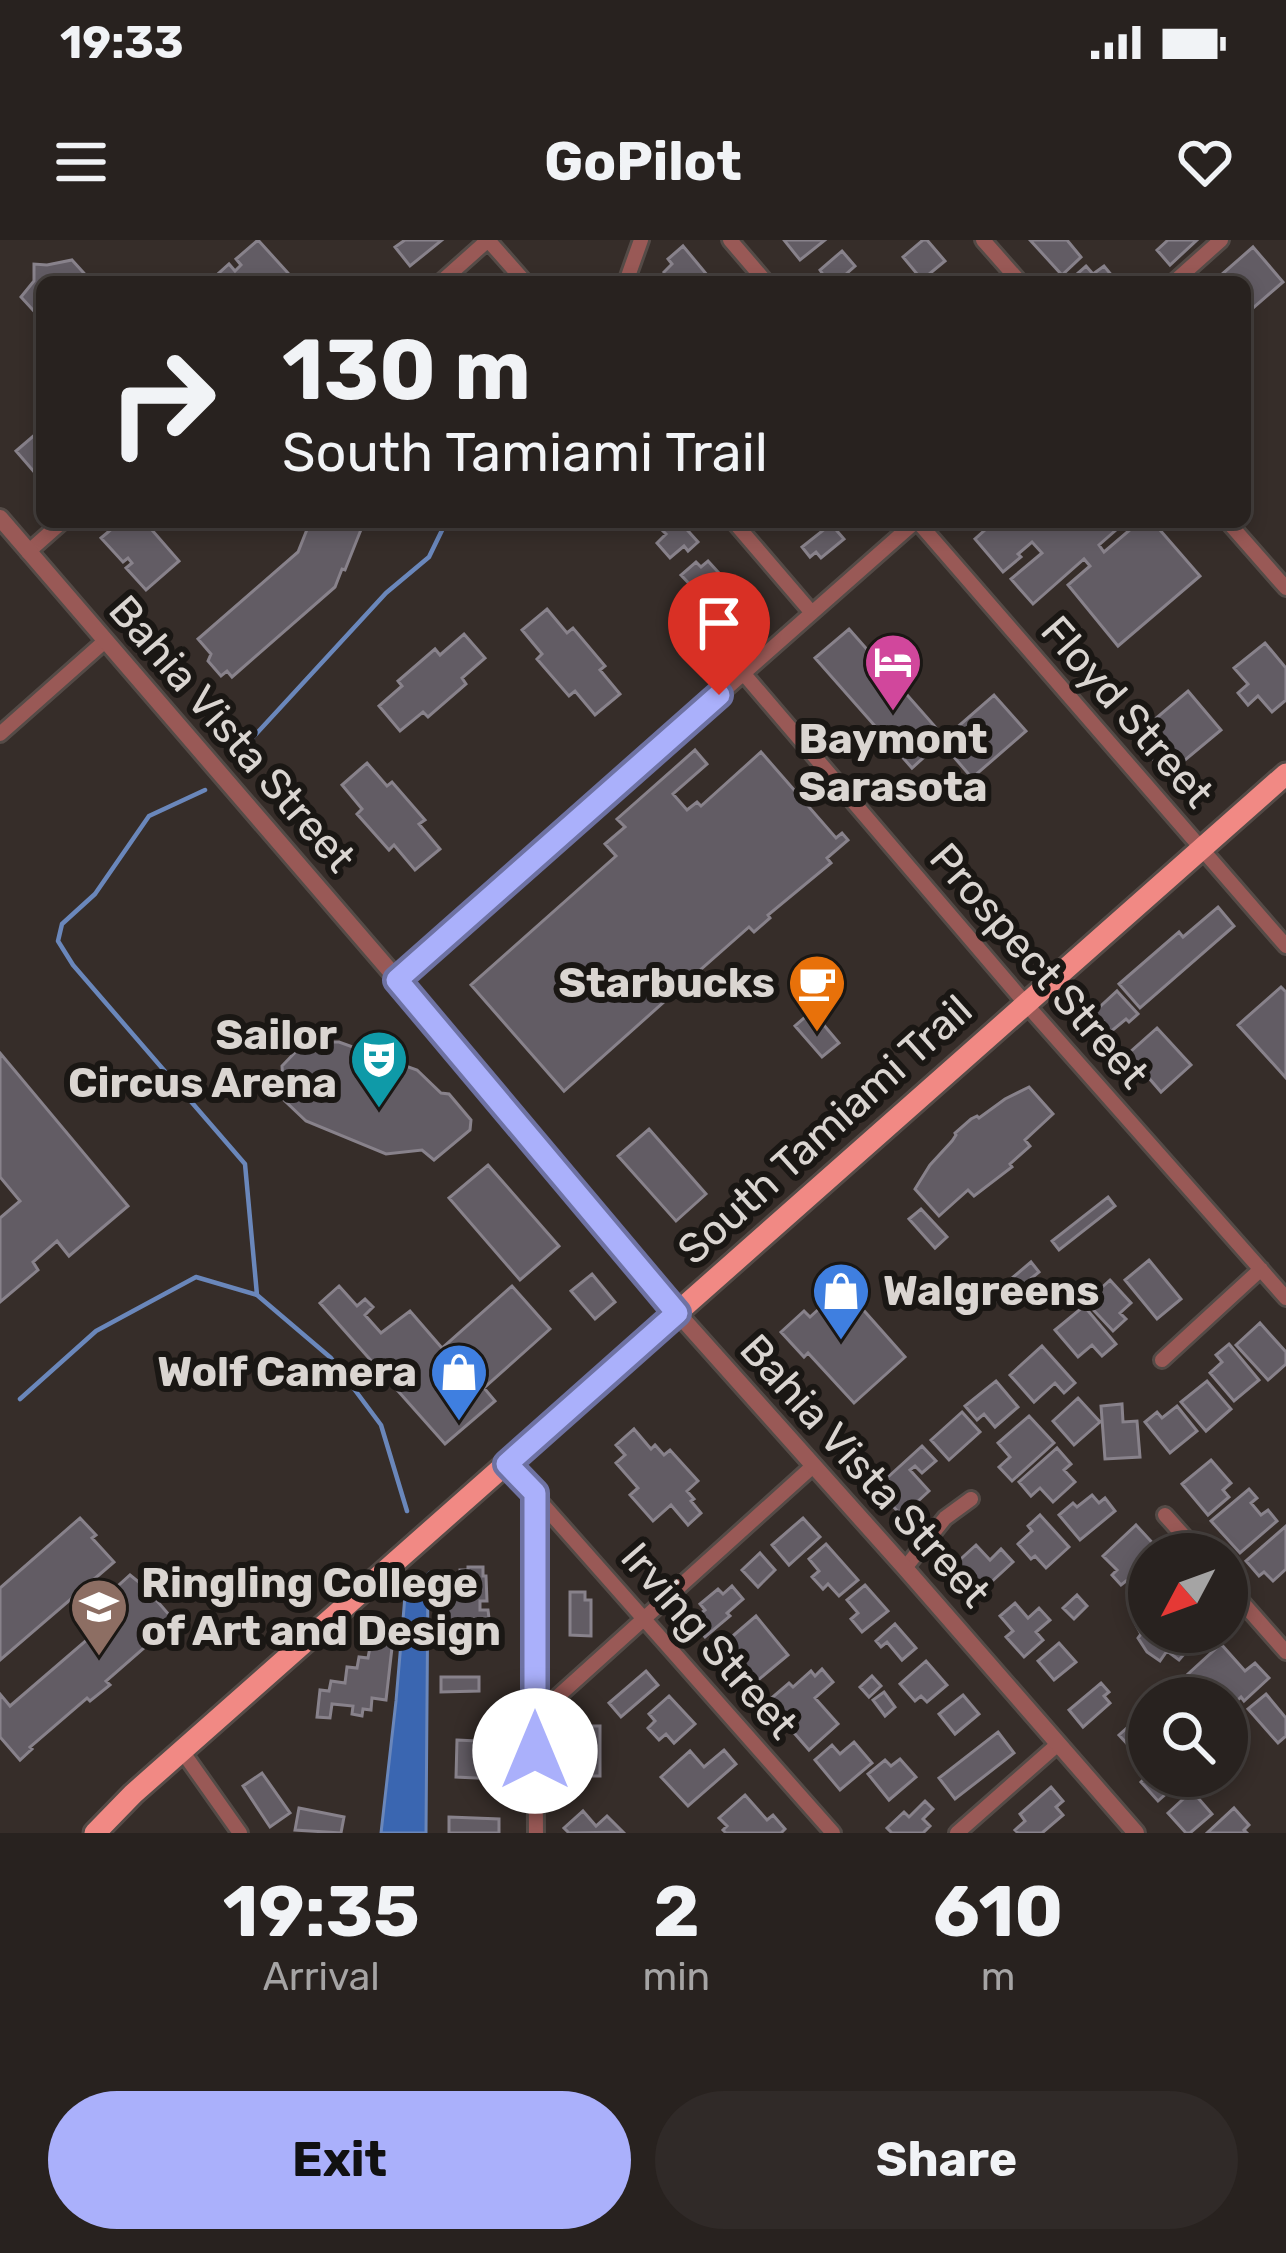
<!DOCTYPE html>
<style>
body{margin:0;font-family:Rubik,sans-serif;background:#302a28;color:#f1f3f6;height:100vh;display:flex;flex-direction:column;font-size:45px;white-space:nowrap}
*{box-sizing:border-box;margin:0}
p{font-size:39px;color:#a5a4a4}
.icon{flex:none;width:66px;height:66px;fill:none;stroke:currentColor;stroke-width:2;stroke-linecap:round;stroke-linejoin:round}
.map{position:relative;height:1593px;overflow:hidden}
.sheet{display:flex;flex-direction:column;background:#28221f;flex:1}
.sheet>*{flex:none}
.hud{position:absolute;left:36px;top:36px;width:1215px;height:252px;border-radius:18px;box-shadow:0 6px 18px #0003,0 0 0 3px #443f3d;background:#28221f;color:#f1f3f6;overflow:hidden}
.needle{width:78px;rotate:229deg}
.controls{position:absolute;left:1128px;top:1293px;display:grid;gap:24px}
.controls a{display:grid;place-items:center;width:120px;height:120px;border-radius:50%;background:#28221f;box-shadow:0 6px 18px #0003,0 0 0 3px #443f3d;font-size:60px}
.pin{position:absolute;display:grid;place-items:center;width:102px;height:102px;color:#fff;margin:-123px -51px;border-radius:50% 50% 50% 0;rotate:-45deg;box-shadow:0 0 12px #0007}
.pin .icon{rotate:45deg}
.me{position:absolute;width:132px;margin:-66px;rotate:0deg;stroke-linejoin:round;filter:drop-shadow(0 0 9px #0008)}
.turn{display:flex;align-items:center;gap:42px;height:252px;padding:0 48px;font-size:54px}
.turn .icon{width:156px;height:156px;stroke-width:2.5}
.turn b{display:block;font-size:84px;line-height:102px}
.eta{display:flex;justify-content:space-evenly;align-items:center;height:204px;text-align:center}
.eta b{font-size:72px;font-weight:700;line-height:84px}
.action{display:flex;gap:24px;margin-top:auto;padding:24px 48px}
.action a{flex:1;height:138px;border-radius:72px;background:#aab0fb;color:#111;font-size:48px;font-weight:700;line-height:138px;text-align:center}
.action a+a{background:#302a28;color:#f1f3f6}
.status{display:flex;justify-content:space-between;align-items:center;height:84px;padding:0 60px;background:#28221f;direction:ltr}
.status svg{height:33px;fill:currentColor}
header{display:flex;justify-content:space-between;align-items:center;height:156px;padding:0 48px;background:#28221f;font-size:54px;font-weight:700}
.map>svg:first-child{display:block}
.water{fill:#3a66b1;stroke:#6a87bb;stroke-width:3}
.lines{fill:none;stroke-linecap:round;stroke-linejoin:round}
.stream{stroke:#6a87bb;stroke-width:4.5}
.building{fill:#625c64;stroke:#88828b;stroke-width:3}
.minor-casing{stroke:#544b47;stroke-width:20}
.tertiary-casing{stroke:#544b47;stroke-width:22}
.primary-casing{stroke:#544b47;stroke-width:27}
.minor{stroke:#995956;stroke-width:14}
.tertiary{stroke:#995956;stroke-width:16}
.primary{stroke:#f18984;stroke-width:21}
.route-casing{stroke:#6e72a3;stroke-width:30}
.route{stroke:#aab0fb;stroke-width:21}
.labels{text-anchor:middle;dominant-baseline:central;stroke-width:12;stroke-linejoin:round;paint-order:stroke}
.street-label{font-size:42px;fill:#dad5d1;stroke:#1a1714}
.poi-label{font-size:42px;font-weight:bold;fill:#dad5d1;stroke:#1a1714;text-anchor:end}
</style>
<div class="status"><b>19:33</b><svg viewBox="0 0 49 12"><path d="M0 12V9h3v3zM5 12V6h3v6zM10 12V3h3v9zM15 12V0h3v12zM26 1h20v11H26zM47 4h2v5h-2z"/></svg></div>
<header><svg class="icon" aria-label="menu" viewBox="0 0 24 24"><path d="M4 6h16M4 12h16M4 18h16"/></svg>GoPilot<svg class="icon" aria-label="heart" viewBox="0 0 24 24"><path d="M12 20l-8-8c-3-5 5-10 8-4 3-6 11-1 8 4z"/></svg></header>
<div class="map">
<svg width="1286" height="1593" viewBox="0 0 1286 1593">
<rect width="100%" height="100%" fill="#362d29"/>
<path class="water" d="M428,1334L426,1593H381L396,1461L405,1356Z"/>
<g class="lines">
<path class="stream" d="M234,518L386,353L429,317L446,282
M205,550L149,576L95,654L62,684L58,701L73,725L245,924L257,1055
M20,1159L96,1091L196,1037L257,1055L331,1118L381,1185L407,1271"/>
</g>
<path class="building" d="M258,0L288,33L277,42H209L229,24L235,31L241,25L236,19Z
M405,0H442L410,26L395,7Z
M784,0H825L800,20Z
M923,0H927L945,21L922,40L903,17Z
M1030,0H1067L1081,17L1062,35Z
M1168,0H1197L1170,25L1157,10Z
M683,6L708,36L701,42H692L688,37L683,42H672L664,32L672,24L668,19Z
M1253,7L1283,42L1245,75V42H1213Z
M842,11L855,26L845,35L850,40L828,42L820,30Z
M72,20L92,42H42V80L21,57L34,41V24L47,25Z
M1086,26L1093,34L1104,26L1113,37L1106,42H1071L1070,40Z
M38,192L42,196V241L16,211Z
M120,282H145L179,321L146,350L126,328L132,323L128,318L123,322L101,298Z
M310,282H364L345,330L342,329L335,347L232,437L227,431L221,436L208,421L211,414L198,399L298,312Z
M667,282H680L698,302L688,311L684,306L670,318L657,303L666,294L660,288Z
M994,282H1125L1099,305L1104,312L1139,282H1153L1200,336L1118,406L1068,345L1090,326L1084,319L1033,364L1011,339L1042,313L1032,302L1018,314L1021,317L1003,332L975,299Z
M831,284L844,299L821,318L816,312L810,317L802,307Z
M708,321L728,343L712,357L703,347L697,352L681,335L696,322L701,327Z
M723,366L737,383L721,395L707,378Z
M547,369L567,393L573,388L605,426L600,430L620,454L595,475L575,451L569,456L537,419L542,414L522,390Z
M849,389L945,498L994,455L1026,491L972,538L941,502L912,528L815,418Z
M464,394L485,418L462,438L466,444L428,477L423,472L400,491L379,466L402,446L398,441L435,409L440,415Z
M1265,403L1286,428V460L1272,472L1258,456L1248,465L1238,453L1248,444L1234,428Z
M1188,451L1221,490L1167,535L1134,497Z
M695,510L707,524L673,554L687,570L697,562L701,566L761,512L836,598L842,593L848,600L827,618L831,623L768,675L770,678L754,692L749,687L698,732L704,739L689,752L683,745L564,851L471,745L616,616L605,604L625,587L617,579Z
M367,523L387,546L392,542L425,580L419,584L440,609L415,630L394,605L389,610L357,574L362,569L342,545Z
M1218,667L1234,686L1140,768L1119,744L1179,692L1183,697Z
M1281,747L1286,752V838L1238,785Z
M1117,751L1138,774L1129,782L1126,779L1108,794L1091,775Z
M812,771L839,803L822,817L795,786Z
M1157,788L1191,825L1161,852L1128,814Z
M305,802H339L417,830L441,853L449,854L471,880L470,890L434,920L422,910L386,914L306,881L284,860L282,826Z
M0,813L128,966L69,1016L57,1001L33,1022L38,1030L0,1062V978L20,961L0,937Z
M1029,847L1053,874L1025,900L1030,906L1010,924L1012,927L974,956L968,950L939,976L915,949L930,925L952,901L956,895L955,893L971,879L977,876L979,878L1005,859Z
M649,889L706,954L676,981L618,916Z
M488,925L559,1006L520,1040L449,958Z
M1108,957L1115,966L1059,1010L1052,1001Z
M921,969L947,997L935,1008L909,979Z
M1149,1020L1181,1059L1157,1079L1125,1040Z
M1031,1022L1039,1032L1000,1064L992,1055Z
M592,1034L615,1062L595,1079L571,1051Z
M1110,1040L1131,1063L1120,1073L1126,1079L1113,1091L1086,1062Z
M339,1046L357,1066L365,1059L373,1067L365,1075L381,1093L410,1071L442,1108L512,1046L550,1089L484,1148L495,1161L445,1204L320,1063Z
M843,1047L905,1117L854,1163L808,1113L804,1117L781,1092L804,1071L810,1077Z
M1084,1066L1116,1104L1102,1116L1092,1105L1078,1117L1055,1090Z
M1260,1083L1286,1112V1124L1268,1140L1236,1105Z
M1229,1104L1259,1140L1234,1161L1210,1133L1222,1122L1216,1115Z
M1042,1106L1075,1143L1064,1153L1055,1143L1034,1162L1010,1135Z
M996,1141L1018,1167L995,1187L984,1174L977,1180L965,1166Z
M1207,1141L1231,1169L1206,1191L1181,1162Z
M1078,1158L1100,1182L1074,1205L1053,1181Z
M1122,1164L1123,1182L1137,1181L1140,1217L1105,1219L1101,1166Z
M1177,1166L1197,1191L1170,1213L1145,1182L1157,1172L1162,1178Z
M962,1172L980,1192L949,1220L931,1200Z
M1029,1176L1054,1203L1012,1241L999,1227L1010,1217L998,1203Z
M634,1189L651,1209L655,1205L664,1215L670,1210L698,1241L687,1251L694,1259L691,1261L701,1273L688,1285L671,1265L653,1281L630,1255L638,1248L616,1223L625,1215L616,1205Z
M922,1206L936,1221L922,1233L915,1226L910,1230L929,1251L902,1276L876,1248Z
M1057,1208L1071,1224L1064,1230L1075,1242L1053,1262L1040,1248L1031,1256L1019,1242Z
M1211,1220L1231,1243L1223,1250L1229,1257L1208,1275L1182,1244Z
M1249,1249L1257,1258L1251,1263L1261,1275L1268,1270L1277,1281L1240,1313L1211,1281Z
M1092,1255L1099,1263L1105,1258L1115,1271L1080,1300L1059,1275L1073,1263L1077,1267Z
M1040,1275L1069,1307L1046,1328L1035,1316L1031,1319L1018,1304L1032,1291L1028,1286Z
M80,1278L96,1295L92,1298L114,1322L0,1420V1348Z
M803,1278L820,1297L789,1325L772,1305Z
M1136,1285L1160,1311V1314H1149V1349L1140,1357L1126,1341L1121,1345L1112,1335L1117,1330L1103,1316Z
M1286,1286V1329L1273,1341L1264,1332L1259,1336L1246,1321Z
M826,1304L858,1340L839,1356L828,1344L823,1349L812,1337L819,1331L809,1319Z
M976,1305L990,1320L1001,1309L1013,1322L974,1358L962,1345L966,1341L953,1326Z
M760,1313L775,1330L758,1347L742,1330Z
M468,1327H483V1336H486L487,1361H480V1370H488L489,1378L471,1379V1385H474L475,1405L441,1406L440,1385H444V1369H440L439,1348L456,1347V1339H460V1330H468Z
M130,1335L145,1347L177,1384L163,1395L161,1393L106,1441L110,1445L90,1461L87,1458L30,1507L32,1509L20,1520L0,1497V1454L10,1466L124,1368L110,1353Z
M865,1345L888,1371L862,1392L851,1379L858,1373L847,1360Z
M732,1346L743,1359L727,1373L730,1376L705,1397L691,1381L705,1370L700,1364L718,1349L723,1354Z
M570,1352H585V1360H591V1396L570,1395Z
M1077,1355L1087,1366L1074,1379L1063,1368Z
M1015,1363L1028,1378L1039,1368L1050,1380L1036,1392L1043,1400L1024,1417L1006,1397L1013,1391L1000,1376Z
M1149,1371V1392H1203L1179,1420L1167,1411L1160,1421L1147,1412L1138,1398L1141,1394L1136,1385Z
M756,1376L788,1415L757,1441L742,1423L730,1433L713,1413Z
M895,1384L916,1408L902,1420L887,1402L881,1407L876,1401Z
M379,1397L393,1399L386,1460L372,1458L371,1470L363,1469L362,1476L352,1474L353,1466L332,1464L330,1478L317,1477L320,1450L329,1451L331,1441L345,1443L347,1427L357,1428L359,1417L368,1418L370,1407L378,1408Z
M1059,1403L1076,1422L1054,1440L1038,1421Z
M1221,1404L1245,1431L1255,1423L1269,1438L1244,1461L1241,1457L1227,1470V1458L1182,1456L1197,1443L1188,1434Z
M926,1421L947,1445L927,1462L921,1456L915,1461L900,1444Z
M822,1429L833,1442L815,1458L838,1484L809,1510L767,1462L789,1443L793,1447L811,1431L815,1436Z
M646,1431L658,1445L621,1477L609,1463Z
M872,1436L881,1446L869,1457L860,1447Z
M441,1437H479V1451L441,1452Z
M1101,1443L1109,1452L1104,1456L1110,1463L1083,1487L1069,1470Z
M884,1452L895,1467L885,1476L873,1460Z
M1266,1454L1286,1478V1496L1278,1503L1248,1469Z
M963,1455L979,1474L955,1494L939,1474Z
M669,1456L695,1484L674,1503L666,1494L659,1500L648,1488L655,1481L649,1474Z
M1149,1468V1514L1142,1520L1119,1495Z
M573,1486H600V1536H574Z
M998,1492L1014,1513L955,1559L939,1538Z
M457,1500L497,1502L496,1539L456,1537Z
M854,1502L872,1523L840,1550L815,1520L832,1505L840,1514Z
M724,1510L736,1524L688,1566L661,1537L690,1511L704,1527Z
M900,1519L916,1537L889,1560L868,1534L885,1520L891,1526Z
M262,1533L290,1573L270,1587L243,1546Z
M1149,1534V1536H1186L1158,1561L1141,1542Z
M1051,1547L1063,1561L1056,1567L1063,1575L1042,1593H1018L1015,1590L1025,1581L1020,1574Z
M1192,1551L1212,1574L1190,1593H1186L1168,1573Z
M745,1555L767,1580L773,1575L785,1589L781,1593H726L723,1590L727,1586L719,1578Z
M925,1561L933,1569L923,1579L930,1586L923,1593H892L887,1588L904,1572L909,1577Z
M299,1568L344,1577L341,1593L295,1590Z
M1234,1568L1249,1585L1244,1590L1247,1593H1207Z
M583,1571L596,1586L607,1576L623,1592L569,1593L564,1588Z
M449,1577L499,1579V1593H449Z"/>
<g class="lines">
<g class="minor-casing">
<path id="minor" d="M488,0L525,42
M730,0L766,42
M983,0L1020,42
M441,42L488,0
M626,42L641,0
M1174,42L1221,0
M734,282L812,373
M918,282L1286,706
M1228,282L1286,348
M28,312L62,282
M744,434L1026,764L1286,1058
M0,494L105,401
M397,739L915,282
M1162,1120L1261,1029
M507,1224L833,1593
M534,1253L536,1593
M1165,1275L1200,1314
M905,1328L945,1278L971,1259
M1227,1345L1286,1412
M534,1470L555,1459L813,1226
M182,1511L240,1593
M957,1593L1058,1504"/>
</g>
<g class="tertiary-casing">
<path id="tertiary" d="M0,278L397,739L655,1048L905,1328L1136,1593"/>
</g>
<g class="primary-casing">
<path id="primary" d="M95,1593L133,1554L1286,534"/>
</g>
<use href="#minor" class="minor"/>
<use href="#tertiary" class="tertiary"/>
<use href="#primary" class="primary"/>
</g>
<g class="lines">
<g class="route-casing">
<path id="route" d="M535,1511V1253L507,1224L677,1073L397,740L719,455"/>
</g>
<use href="#route" class="route"/>
</g>
<defs>
<g id="hotel-pin" transform="scale(3)"><path d="M0 17L-7.5 6A9.5 9.5 0 1 1 7.5 6Z" fill="#d1479c" stroke="#1a1714"/><path d="M-6-4.5h1.5V1H6V5H4.5V3h-9V5H-6ZM-4 0a1.8 1.8 0 1 1 3.6 0ZM.5 0V-2.5h3Q6-2.5 6 0Z" fill="#fff"/></g>
<g id="cafe-pin" transform="scale(3)"><path d="M0 17L-7.5 6A9.5 9.5 0 1 1 7.5 6Z" fill="#e8710a" stroke="#1a1714"/><path d="M-5.5-4.5H6V0H3Q3 3.5 0 3.5H-2.5Q-5.5 3.5-5.5 0ZM3-3.2v2h1.7v-2ZM-6 4.5H4V6H-6Z" fill="#fff"/></g>
<g id="theatre-pin" transform="scale(3)"><path d="M0 17L-7.5 6A9.5 9.5 0 1 1 7.5 6Z" fill="#0f9aa8" stroke="#1a1714"/><path d="M-5-5.5Q0-4 5-5.5V0Q5 5 0 6Q-5 5-5 0ZM-3.3-2.5H-1v1.5H-3.3ZM1-2.5H3.3v1.5H1ZM-2.8 1Q0 5.5 2.8 1Z" fill="#fff"/></g>
<g id="shop-pin" transform="scale(3)"><path d="M0 17L-7.5 6A9.5 9.5 0 1 1 7.5 6Z" fill="#3f7fe0" stroke="#1a1714"/><path d="M-5-2.5h2.3a2.7 3.5 0 0 1 5.4 0H5L5.5 6h-11ZM-1.5-2.5h3a1.5 2.3 0 0 0-3 0Z" fill="#fff"/></g>
<g id="university-pin" transform="scale(3)"><path d="M0 17L-7.5 6A9.5 9.5 0 1 1 7.5 6Z" fill="#8d6e63" stroke="#1a1714"/><path d="M0-5L7-2L0 1L-7-2ZM-4 1L0 2.5L4 1V4Q0 6-4 4Z" fill="#fff"/></g>
</defs>
<g fill-rule="evenodd">
<use href="#hotel-pin" x="893" y="422"/>
<use href="#cafe-pin" x="817" y="743"/>
<use href="#theatre-pin" x="379" y="819"/>
<use href="#shop-pin" x="841" y="1051"/>
<use href="#shop-pin" x="459" y="1132"/>
<use href="#university-pin" x="99" y="1367"/>
</g>
<g class="labels">
<g class="street-label">
<text transform="translate(1127 472) rotate(49)">Floyd Street</text>
<text transform="translate(232 494) rotate(49)">Bahia Vista Street</text>
<text transform="translate(1039 726) rotate(49)">Prospect Street</text>
<text transform="translate(825 890) rotate(-42)">South Tamiami Trail</text>
<text transform="translate(865 1231) rotate(48)">Bahia Vista Street</text>
<text transform="translate(709 1401) rotate(49)">Irving Street</text>
</g>
<g class="poi-label">
<text x="893" y="499" text-anchor="middle">Baymont<tspan x="893" dy="48">Sarasota</tspan></text>
<text x="775" y="743">Starbucks</text>
<text x="337" y="795">Sailor<tspan x="337" dy="48">Circus Arena</tspan></text>
<text x="883" y="1051" text-anchor="start">Walgreens</text>
<text x="417" y="1132">Wolf Camera</text>
<text x="141" y="1343" text-anchor="start">Ringling College<tspan x="141" dy="48">of Art and Design</tspan></text>
</g>
</g>
</svg>
<div class="controls">
<a><svg class="needle" viewBox="-14 -14 28 28"><path d="M0-13l5 13h-10z" fill="#e53935"/><path d="M0 13l5-13h-10z" fill="#a5a4a4"/></svg></a>
<a><svg class="icon" aria-label="search" viewBox="0 0 24 24"><circle cx="10" cy="10" r="6"/><path d="M15 15l6 6"/></svg></a>
</div>
<div class="pin" style="left:719px;top:455px;background:#d93025"><svg class="icon" aria-label="arrive" viewBox="0 0 24 24"><path d="M6 21V4h12l-3 4 3 4H6"/></svg></div>
<svg class="me" style="left:535px;top:1511px" viewBox="-20 -20 40 40"><circle r="19" fill="#fff"/><path d="M0-13L10 11 0 6-10 11z" fill="#aab0fb"/></svg>
<div class="hud">
<div class="turn"><svg class="icon" aria-label="right" viewBox="0 0 24 24"><path d="M7 20v-9h11M14 6l5 5-5 5"/></svg><div><b>130 m</b>South Tamiami Trail</div></div>
</div>
</div>
<section class="sheet">
<div class="eta">
<div><b>19:35</b><p>Arrival</p></div>
<div><b>2</b><p>min</p></div>
<div><b>610</b><p>m</p></div>
</div>
<div class="action"><a>Exit</a><a>Share</a></div>
</section>
